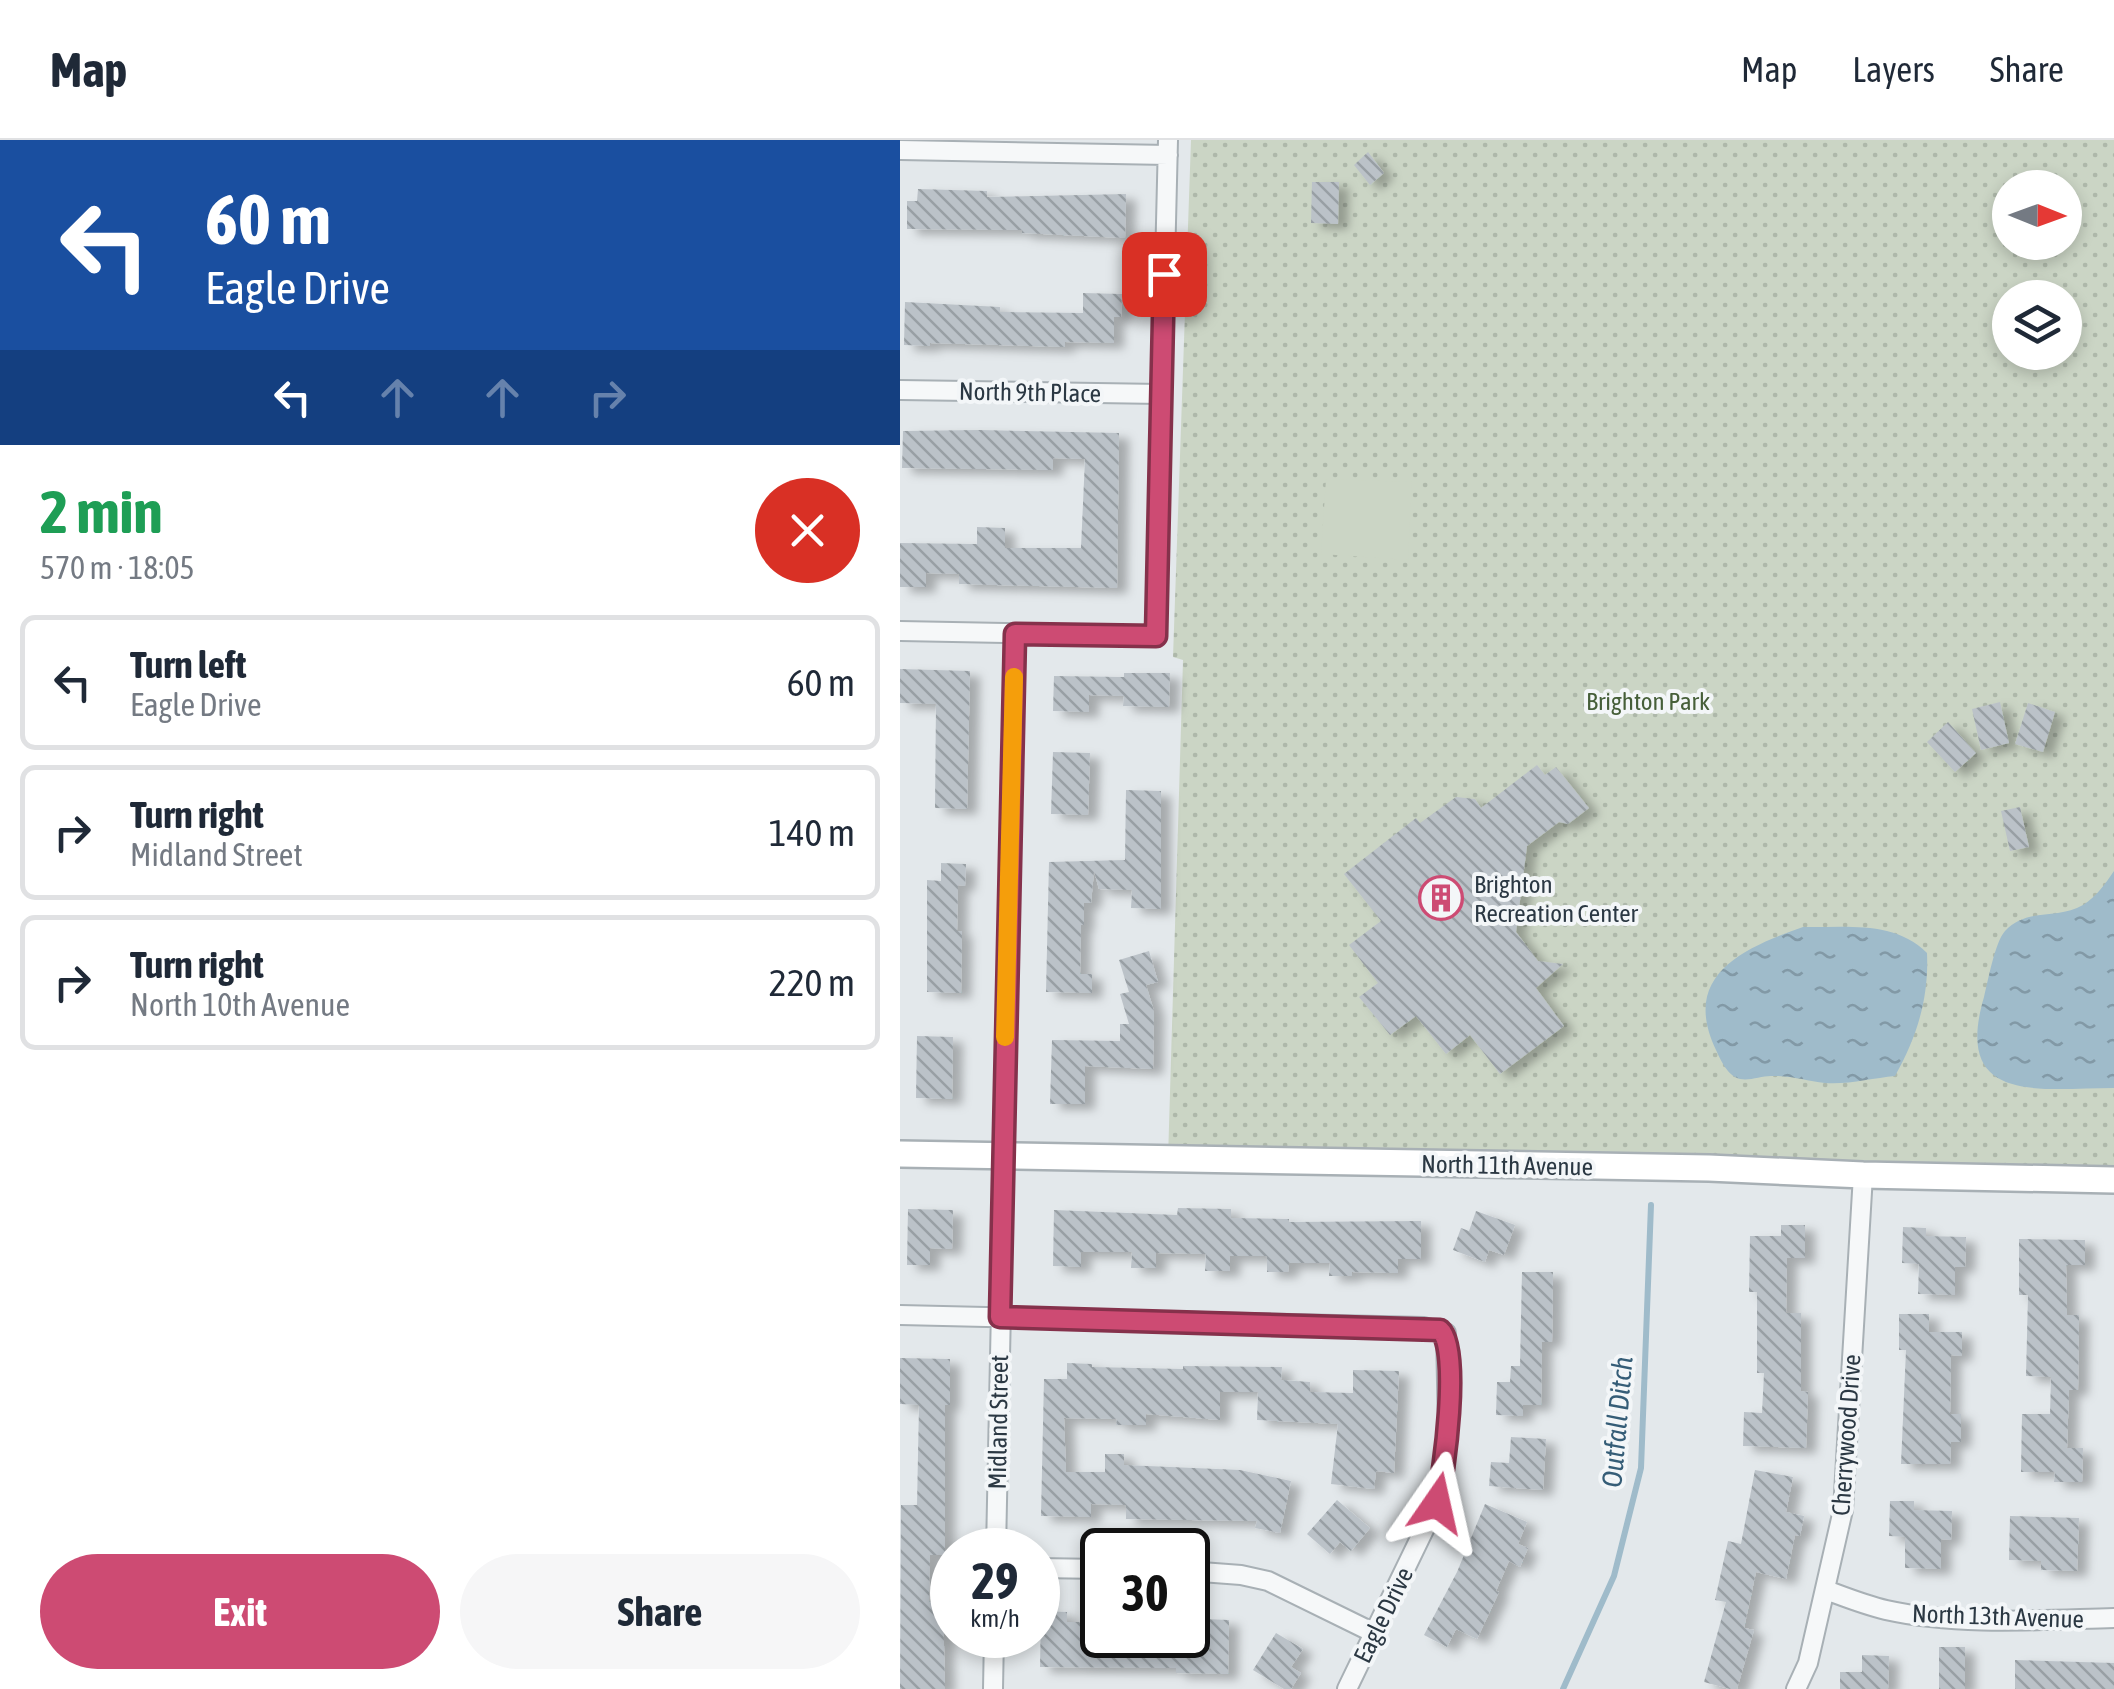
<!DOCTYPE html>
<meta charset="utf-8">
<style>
body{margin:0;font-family:"Asap Condensed",sans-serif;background:#f6f6f7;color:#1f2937;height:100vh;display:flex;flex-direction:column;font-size:38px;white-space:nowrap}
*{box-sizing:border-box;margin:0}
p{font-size:32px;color:#747a83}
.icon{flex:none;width:55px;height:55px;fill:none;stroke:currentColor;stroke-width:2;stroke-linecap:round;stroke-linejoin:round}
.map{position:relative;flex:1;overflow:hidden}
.panel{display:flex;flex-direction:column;background:#fff;width:900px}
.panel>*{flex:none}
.top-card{background:#1a4fa0;color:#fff;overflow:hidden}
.needle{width:65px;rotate:91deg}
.tools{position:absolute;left:1092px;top:30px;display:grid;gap:20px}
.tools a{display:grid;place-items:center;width:90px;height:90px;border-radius:50%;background:#fff;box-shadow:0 5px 15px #0003;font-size:50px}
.speed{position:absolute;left:30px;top:1388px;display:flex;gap:20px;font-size:50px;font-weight:700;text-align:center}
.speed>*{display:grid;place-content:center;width:130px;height:130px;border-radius:50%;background:#fff;box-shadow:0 5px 15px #0003;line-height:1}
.speed small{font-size:25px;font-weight:400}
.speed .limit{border:5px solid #111;border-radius:15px;background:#fff;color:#111}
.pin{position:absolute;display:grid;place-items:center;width:85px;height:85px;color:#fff;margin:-42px;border-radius:20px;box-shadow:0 5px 15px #0006}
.me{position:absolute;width:110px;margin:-55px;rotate:11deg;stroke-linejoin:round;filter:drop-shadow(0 0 8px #0008)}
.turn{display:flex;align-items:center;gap:35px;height:210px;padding:0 40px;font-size:45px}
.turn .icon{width:130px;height:130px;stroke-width:2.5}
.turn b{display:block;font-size:70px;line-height:85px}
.lanes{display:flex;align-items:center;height:95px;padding:0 40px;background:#0003;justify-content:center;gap:50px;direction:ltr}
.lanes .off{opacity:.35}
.round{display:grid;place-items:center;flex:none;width:105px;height:105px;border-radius:52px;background:#f6f6f7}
.overview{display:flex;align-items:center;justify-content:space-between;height:170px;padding:0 40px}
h1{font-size:60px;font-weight:700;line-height:75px;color:#1e9e55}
.cta{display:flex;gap:20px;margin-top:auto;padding:20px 40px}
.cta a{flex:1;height:115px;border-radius:60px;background:#cd4b73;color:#fff;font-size:40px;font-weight:700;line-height:115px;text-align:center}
.cta a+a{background:#f6f6f7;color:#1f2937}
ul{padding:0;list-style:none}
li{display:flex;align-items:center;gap:30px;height:135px;margin:0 20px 15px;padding:0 20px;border:5px solid #e0e1e3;border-radius:15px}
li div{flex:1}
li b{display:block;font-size:38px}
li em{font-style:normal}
header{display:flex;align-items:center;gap:60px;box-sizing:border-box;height:140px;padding:0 50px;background:#fff;border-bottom:2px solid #e0e1e3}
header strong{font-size:48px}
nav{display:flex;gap:55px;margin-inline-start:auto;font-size:35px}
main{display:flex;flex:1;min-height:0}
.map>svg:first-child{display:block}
.grass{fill:url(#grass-dots);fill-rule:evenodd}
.pitch{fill:#cbd5c5}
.water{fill:url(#water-ripples)}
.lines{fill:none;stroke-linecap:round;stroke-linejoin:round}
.stream{stroke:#9fbbca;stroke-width:6}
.building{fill:url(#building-back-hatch);filter:url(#shadow)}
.street-casing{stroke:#a8b0b5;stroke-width:22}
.secondary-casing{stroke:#a8b0b5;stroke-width:30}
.street{stroke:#f6f8f9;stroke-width:18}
.secondary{stroke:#fff;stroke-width:25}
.route-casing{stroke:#85314b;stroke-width:25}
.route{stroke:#cd4b73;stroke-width:18}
.slow{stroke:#f59e0b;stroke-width:18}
.labels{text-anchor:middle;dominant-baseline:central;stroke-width:8;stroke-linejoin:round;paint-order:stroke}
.street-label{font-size:25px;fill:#2b3843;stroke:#f3f6f8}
.park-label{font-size:25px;fill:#465f39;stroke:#f3f6f8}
.poi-label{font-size:25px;fill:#2b3843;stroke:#f3f6f8;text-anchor:start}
.water-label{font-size:28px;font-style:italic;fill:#355d77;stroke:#f3f6f8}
</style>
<header>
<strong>Map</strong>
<nav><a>Map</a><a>Layers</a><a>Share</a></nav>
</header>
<main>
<section class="panel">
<div class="top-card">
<div class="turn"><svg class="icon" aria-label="left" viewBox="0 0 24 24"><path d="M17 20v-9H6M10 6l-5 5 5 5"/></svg><div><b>60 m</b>Eagle Drive</div></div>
<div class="lanes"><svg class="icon" aria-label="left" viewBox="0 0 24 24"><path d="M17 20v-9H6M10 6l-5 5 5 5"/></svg><svg class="icon off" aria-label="ahead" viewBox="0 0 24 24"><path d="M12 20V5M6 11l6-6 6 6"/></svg><svg class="icon off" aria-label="ahead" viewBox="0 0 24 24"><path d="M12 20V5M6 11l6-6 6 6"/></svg><svg class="icon off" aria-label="right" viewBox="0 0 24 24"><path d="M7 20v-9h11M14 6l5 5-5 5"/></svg></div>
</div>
<div class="overview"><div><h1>2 min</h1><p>570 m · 18:05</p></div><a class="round" style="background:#d93025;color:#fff"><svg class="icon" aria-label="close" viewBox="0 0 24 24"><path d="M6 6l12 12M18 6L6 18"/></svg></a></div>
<ul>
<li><svg class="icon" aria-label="left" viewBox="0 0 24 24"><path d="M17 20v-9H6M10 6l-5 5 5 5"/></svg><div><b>Turn left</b><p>Eagle Drive</p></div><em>60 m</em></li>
<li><svg class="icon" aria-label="right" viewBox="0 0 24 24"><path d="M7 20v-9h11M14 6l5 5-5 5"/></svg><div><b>Turn right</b><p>Midland Street</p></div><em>140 m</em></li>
<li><svg class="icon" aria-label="right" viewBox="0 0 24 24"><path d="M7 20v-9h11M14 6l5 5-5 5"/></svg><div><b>Turn right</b><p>North 10th Avenue</p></div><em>220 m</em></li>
</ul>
<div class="cta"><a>Exit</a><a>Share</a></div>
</section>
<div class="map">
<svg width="1214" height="1549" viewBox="0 0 1214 1549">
<defs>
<pattern id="grass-dots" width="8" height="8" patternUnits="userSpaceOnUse" patternTransform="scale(2.5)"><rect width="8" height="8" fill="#cbd5c5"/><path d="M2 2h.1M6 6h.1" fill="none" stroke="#aeb8aa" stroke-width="1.8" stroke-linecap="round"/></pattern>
<pattern id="water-ripples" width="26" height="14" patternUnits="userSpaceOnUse" patternTransform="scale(2.5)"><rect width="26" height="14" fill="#9fbbca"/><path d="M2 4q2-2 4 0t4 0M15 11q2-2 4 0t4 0" fill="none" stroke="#8299a6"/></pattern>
<pattern id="building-back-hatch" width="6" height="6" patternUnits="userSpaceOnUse" patternTransform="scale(2.5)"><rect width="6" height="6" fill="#bbc2c8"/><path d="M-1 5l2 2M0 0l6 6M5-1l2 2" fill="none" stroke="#989fa4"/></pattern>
<filter id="shadow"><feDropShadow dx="10" dy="5.5" stdDeviation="5" flood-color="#0004"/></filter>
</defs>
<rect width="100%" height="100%" fill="#e3e8eb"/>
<path class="grass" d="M291,0H1214V1042L268,1019L283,520L273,517ZM1110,48H1165V102H1110ZM1110,158H1165V212H1110Z"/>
<path class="pitch" d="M426,339L512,342L508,420L421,414Z"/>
<path class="water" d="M1214,731V948C1141,948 1052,966 1084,857C1088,841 1095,802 1105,791C1127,767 1158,780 1183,765C1196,757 1206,743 1214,731Z
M903,787C945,788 994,780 1027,813C1029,858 1017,897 995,936C973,938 947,945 925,943C907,941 889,935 871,936C861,936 850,941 840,939C828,936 821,921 816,910C780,835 844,808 903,787Z"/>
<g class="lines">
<path class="stream" d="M663,1549L714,1436L741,1328L751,1065"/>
</g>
<path class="building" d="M468,12L484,33L470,45L454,25Z
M412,42H439L438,84L411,83Z
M18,49L87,51V57L226,54L225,98L122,93V90L7,89V61H17Z
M183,153L222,154L221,177H214V203L165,202V207L30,203V206L4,205L5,162L100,167V172L183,173Z
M79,290L219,293L217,448L59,444V434L26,433V447H0V403L77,404V387L105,388V408H181L185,319L153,318V330L2,328L3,291Z
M0,529L70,531L67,669L35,668L36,564L0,563Z
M224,533H270L269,567L223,566L224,556L189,555V572L153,571L154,536L224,537Z
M1100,562L1109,603L1081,610L1072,569Z
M1128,563L1155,572L1143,612L1115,604Z
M1048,582L1076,613L1055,632L1027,602Z
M153,612L190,613L188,675L151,674Z
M637,625L645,635L656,627L689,668L668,684L659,682L627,706L616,792L638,821L663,824L636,848L664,886L600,934L570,895L546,914L516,876L490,895L459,857L478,843L449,805L481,781L444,734L516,678L520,683L556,657L575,659L581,668Z
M226,650L261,651V769L231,768L232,750L199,749L194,731L191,763H184V785H181L180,834H192V853L146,852L149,722L225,720Z
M1120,667L1129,707L1110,711L1101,671Z
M41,723L66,724L65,746L58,745L57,791H62L61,853L27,852V740L41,741Z
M249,811L258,842L246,845L254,871L253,929L185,926V964H150L152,900L220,901V884H229L220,854L229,852L219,820Z
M17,896L53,897L52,959L16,958Z
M278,1068L331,1069V1078L389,1079V1082L521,1081V1119H498V1133L452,1132V1136H429L430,1123H389L388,1132H367V1116H330V1131H305L306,1114L256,1113V1128H231L232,1112H181V1127L153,1126L154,1070L277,1075Z
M8,1069L53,1070L52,1109L30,1108V1125H7Z
M576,1071L615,1085L604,1115L589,1110L585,1122L553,1110L561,1088L569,1091Z
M881,1085H905V1118H887L886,1173H901V1251L908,1252L906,1308L843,1306L844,1272L862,1273L864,1233H857V1152H849L850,1096H881Z
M1003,1087L1026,1088V1096L1066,1097L1065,1127H1055V1155L1018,1154L1019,1124L1002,1123Z
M1119,1099L1185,1100V1125H1166L1167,1175H1179L1178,1250H1169L1167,1308H1183L1182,1342H1154L1155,1332H1121L1122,1274H1150L1151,1237L1126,1236L1128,1155H1119Z
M622,1132H653L652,1202H642L641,1265H623V1276L596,1275L597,1242H610L611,1226H620Z
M999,1174H1029V1192H1062V1216L1051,1215L1050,1274H1061V1302H1051L1050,1324H1001L1006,1210H999Z
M0,1218L50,1219V1265H45V1415H30L29,1462H43L45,1549H0L1,1365H17L19,1265L0,1264Z
M167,1223L192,1224V1227L283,1229V1226L382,1227L381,1240L410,1242V1252L453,1253V1230L499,1231L494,1333L476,1331L474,1349L431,1344L438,1284L357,1280L358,1252H320V1280L246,1274V1285H216L217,1279L164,1278L166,1332H205V1314H224V1325L340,1330L391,1341L380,1393L355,1388L357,1381L226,1379V1365L191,1364V1377L141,1376L144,1239H167Z
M611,1297L646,1299L643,1350L589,1346L591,1322L609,1323Z
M855,1330L893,1337L886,1372L904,1376L900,1396L895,1395L886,1439L856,1432L844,1488L854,1490L837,1549H830L804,1542L826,1462L815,1460L828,1401L841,1404Z
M437,1360L470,1388L451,1411L440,1402L430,1414L407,1394Z
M990,1361H1014V1370L1052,1371L1051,1400L1041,1399V1429L1005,1428V1397L989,1396Z
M585,1364L627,1382L618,1404L628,1408L620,1427L609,1421L596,1451L599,1452L577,1499L556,1489L547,1507L524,1495L557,1432Z
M1110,1376L1179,1378L1177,1431L1141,1430V1421L1109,1420Z
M141,1471L167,1472V1482H189V1495H264V1501L304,1502V1479L329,1480L328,1534L276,1533V1528L140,1527Z
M376,1493L403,1509L391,1527L401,1533L391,1549H384L353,1530Z
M1039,1507H1065V1549H1039Z
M962,1515L989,1516L988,1549H940V1532H962Z
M1115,1520L1214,1523V1549H1115Z"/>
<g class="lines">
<g class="street-casing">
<path id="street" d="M0,10L268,15
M0,250L261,254
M0,491L256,496L268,0
M0,1175L524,1187L546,1193L548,1291L537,1363L447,1549
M96,1410L115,493
M138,1428L202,1429
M288,1431L341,1435L368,1441L474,1493
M926,1450C945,1457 965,1465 986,1470C1059,1486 1139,1480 1214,1478
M93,1549L94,1495
M896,1549L908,1523L943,1370L963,1035"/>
</g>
<g class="secondary-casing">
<path id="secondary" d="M0,1014L809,1028L963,1035L1214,1040"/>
</g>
<use href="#street" class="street"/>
<use href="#secondary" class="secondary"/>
</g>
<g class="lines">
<g class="route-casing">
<path id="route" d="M264,134L256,496L115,494L100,1177L540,1190C561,1208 544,1334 537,1363"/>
</g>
<use href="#route" class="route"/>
<path class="slow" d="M105,897L114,537"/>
</g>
<defs>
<g id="building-ring" transform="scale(2.25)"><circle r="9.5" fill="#f3f6f8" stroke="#cd4b73" stroke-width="1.5"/><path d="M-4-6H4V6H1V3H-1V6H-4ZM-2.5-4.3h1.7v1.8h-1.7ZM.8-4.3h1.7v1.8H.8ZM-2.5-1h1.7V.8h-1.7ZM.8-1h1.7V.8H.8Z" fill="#cd4b73"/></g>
</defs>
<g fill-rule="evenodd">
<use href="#building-ring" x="541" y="758"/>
</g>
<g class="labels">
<g class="street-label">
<text transform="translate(130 252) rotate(1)">North 9th Place</text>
<text transform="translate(607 1025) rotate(1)">North 11th Avenue</text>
<text transform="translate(98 1282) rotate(-89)">Midland Street</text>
<text transform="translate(946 1295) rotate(-86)">Cherrywood Drive</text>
<text transform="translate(483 1475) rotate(-64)">Eagle Drive</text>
<text transform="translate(1098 1476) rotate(2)">North 13th Avenue</text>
</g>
<g class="park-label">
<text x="748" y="561">Brighton Park</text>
</g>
<g class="poi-label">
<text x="574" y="744">Brighton<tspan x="574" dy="29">Recreation Center</tspan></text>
</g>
<g class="water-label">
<text transform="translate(717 1282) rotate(-85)">Outfall Ditch</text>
</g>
</g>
</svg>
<div class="tools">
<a><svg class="needle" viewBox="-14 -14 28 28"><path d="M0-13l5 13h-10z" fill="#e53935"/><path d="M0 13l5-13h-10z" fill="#747a83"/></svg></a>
<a><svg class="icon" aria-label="layers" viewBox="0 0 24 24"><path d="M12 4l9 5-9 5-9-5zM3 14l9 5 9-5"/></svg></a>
</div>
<div class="speed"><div>29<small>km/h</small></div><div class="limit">30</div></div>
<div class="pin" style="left:264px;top:134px;background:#d93025"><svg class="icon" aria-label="arrive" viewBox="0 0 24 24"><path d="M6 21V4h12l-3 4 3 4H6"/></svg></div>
<svg class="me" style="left:537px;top:1363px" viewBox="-20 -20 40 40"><path d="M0-17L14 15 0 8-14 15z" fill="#cd4b73" stroke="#fff" stroke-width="4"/></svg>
</div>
</main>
